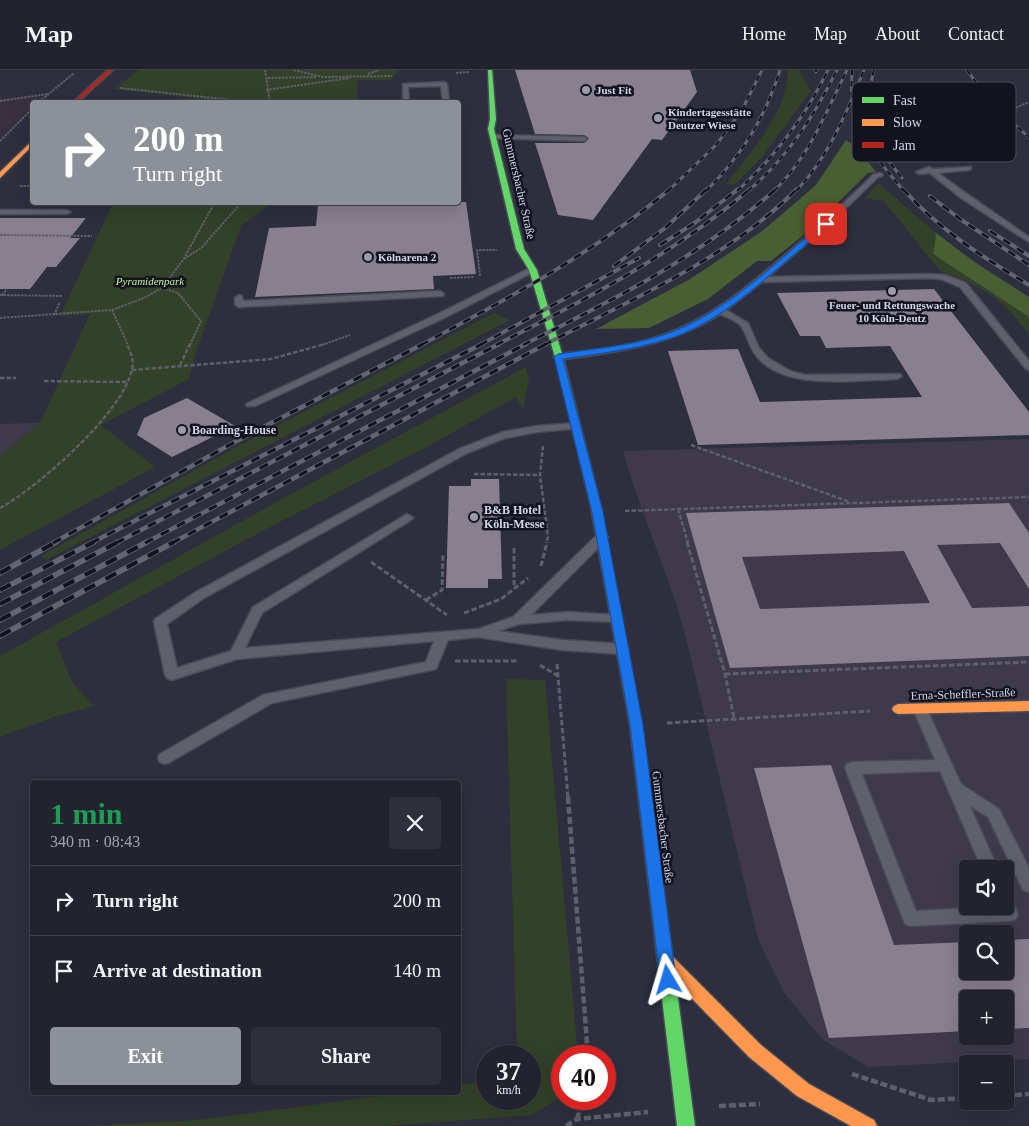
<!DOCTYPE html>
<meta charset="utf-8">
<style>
body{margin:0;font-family:"Times New Roman",serif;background:#2e2f3a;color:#f1f3f6;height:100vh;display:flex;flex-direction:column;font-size:19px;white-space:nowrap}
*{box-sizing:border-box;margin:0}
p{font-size:16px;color:#a2a4aa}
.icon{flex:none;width:28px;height:28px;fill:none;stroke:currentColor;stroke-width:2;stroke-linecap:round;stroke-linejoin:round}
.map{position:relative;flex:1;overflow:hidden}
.panel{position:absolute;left:30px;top:710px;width:431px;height:315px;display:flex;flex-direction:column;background:#22232e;border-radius:5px;box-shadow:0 5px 20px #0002,0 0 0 1px #3f404a}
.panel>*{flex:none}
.top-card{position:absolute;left:30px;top:30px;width:431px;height:105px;border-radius:5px;box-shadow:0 5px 20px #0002,0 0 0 1px #3f404a;background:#8c9099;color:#fff;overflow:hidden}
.fabs{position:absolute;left:959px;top:790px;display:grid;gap:10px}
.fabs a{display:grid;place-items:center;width:55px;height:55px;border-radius:5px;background:#22232e;box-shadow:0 5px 20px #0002,0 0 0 1px #3f404a;font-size:25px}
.speed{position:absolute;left:476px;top:975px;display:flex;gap:10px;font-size:25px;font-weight:700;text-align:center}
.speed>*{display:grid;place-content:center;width:65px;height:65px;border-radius:50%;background:#22232e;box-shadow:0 5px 20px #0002,0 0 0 1px #3f404a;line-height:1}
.speed small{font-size:12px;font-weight:400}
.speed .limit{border:8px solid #d22;background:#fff;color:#111}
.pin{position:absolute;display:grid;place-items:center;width:42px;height:42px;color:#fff;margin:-21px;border-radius:10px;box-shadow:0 2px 8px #0006}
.me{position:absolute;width:55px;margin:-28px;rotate:353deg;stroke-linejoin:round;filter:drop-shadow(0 0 4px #0008)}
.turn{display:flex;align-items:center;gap:18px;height:105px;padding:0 20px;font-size:22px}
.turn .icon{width:65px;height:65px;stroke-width:2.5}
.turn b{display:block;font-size:35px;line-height:42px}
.round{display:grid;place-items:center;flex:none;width:52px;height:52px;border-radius:5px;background:#2e2f3a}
.summary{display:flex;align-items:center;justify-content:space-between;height:85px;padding:0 20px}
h1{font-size:30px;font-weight:700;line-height:38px;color:#1e9e55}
.action{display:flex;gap:10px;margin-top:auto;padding:10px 20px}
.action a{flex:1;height:58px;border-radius:5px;background:#8c9099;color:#fff;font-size:20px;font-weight:700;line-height:58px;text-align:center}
.action a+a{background:#2e2f3a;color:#f1f3f6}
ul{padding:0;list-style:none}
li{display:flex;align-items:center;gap:15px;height:70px;padding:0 20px;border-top:1px solid #3f404a}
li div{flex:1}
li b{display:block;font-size:19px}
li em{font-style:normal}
header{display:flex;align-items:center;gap:30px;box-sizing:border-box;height:70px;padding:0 25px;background:#22232e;border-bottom:1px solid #3f404a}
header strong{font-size:24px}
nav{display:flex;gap:28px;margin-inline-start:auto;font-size:18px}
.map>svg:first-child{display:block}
.commercial{fill:#3e3a4b;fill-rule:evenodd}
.education{fill:#392f3d}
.green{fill:#334128}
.forest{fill:#485f33}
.building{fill:#887f8f;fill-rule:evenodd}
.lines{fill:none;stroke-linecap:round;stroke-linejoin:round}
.lane-casing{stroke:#494a58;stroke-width:3}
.fast-casing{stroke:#494a58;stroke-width:3}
.slow-casing{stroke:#494a58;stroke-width:3}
.jam-casing{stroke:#494a58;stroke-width:3}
.path-far3{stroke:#5e5f6a;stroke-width:2;stroke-dasharray:2.5 1;stroke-linecap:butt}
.path-far2{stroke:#5e5f6a;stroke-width:2.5;stroke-dasharray:4.5 2;stroke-linecap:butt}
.path-far1{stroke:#5e5f6a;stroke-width:3;stroke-dasharray:5.5 2.5;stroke-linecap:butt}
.path{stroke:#5e5f6a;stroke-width:4.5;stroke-dasharray:7 3;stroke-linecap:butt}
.lane{fill:#5f606c;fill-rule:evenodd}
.fast{fill:#63d668;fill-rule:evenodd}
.slow{fill:#ff974d;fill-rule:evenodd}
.jam{fill:#b3261e;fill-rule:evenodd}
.rail-far3-casing{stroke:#636571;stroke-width:3}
.rail-far2-casing{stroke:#636571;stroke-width:4}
.rail-far1-casing{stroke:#636571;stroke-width:4.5}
.rail-casing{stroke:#636571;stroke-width:5.5}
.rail-far3{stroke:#12131f;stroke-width:2;stroke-dasharray:5.5;stroke-linecap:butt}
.rail-far2{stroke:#12131f;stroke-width:2.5;stroke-dasharray:8;stroke-linecap:butt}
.rail-far1{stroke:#12131f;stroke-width:3;stroke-dasharray:9;stroke-linecap:butt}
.rail{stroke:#12131f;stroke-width:4;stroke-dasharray:12;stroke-linecap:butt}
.route{fill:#1a73e8;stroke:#114b97}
.poi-dot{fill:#9a9cac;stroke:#12131f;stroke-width:2}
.labels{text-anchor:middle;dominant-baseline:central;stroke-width:5;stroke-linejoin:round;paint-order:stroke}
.far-poi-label{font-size:11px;font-weight:bold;fill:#d4d6e8;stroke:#12131f;text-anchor:start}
.far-park-label{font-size:11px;font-style:italic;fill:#c7f3a1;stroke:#12131f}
.street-label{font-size:12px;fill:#d4d6e8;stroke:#12131f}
.poi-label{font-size:12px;font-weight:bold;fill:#d4d6e8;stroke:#12131f;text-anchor:start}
.key{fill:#12131f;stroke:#4c4e5b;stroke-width:1}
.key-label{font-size:14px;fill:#d4d6e8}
</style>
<header>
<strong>Map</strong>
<nav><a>Home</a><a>Map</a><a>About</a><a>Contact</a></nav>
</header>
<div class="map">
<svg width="1029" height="1056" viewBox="0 0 1029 1056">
<rect width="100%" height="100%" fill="#2d2f3e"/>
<path class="commercial" d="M33,353H40L0,386V354Z
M1029,369V989L868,997L822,969L785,924L758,869L687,572L676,533L634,417L623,381ZM968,799H1005V836H968ZM968,864H1005V901H968ZM968,929H1005V966H968Z"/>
<path class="education" d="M0,27L43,28L38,32H32V37L0,66Z"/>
<path class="green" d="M139,0H399L391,10H358L357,32H211L212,30L113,19Z
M788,0H799L811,21L762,87L734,115L726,114C751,81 787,44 788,0Z
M878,113L935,162L936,165L933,184L1029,247V264L1009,240L993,226L965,210L940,201L884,131L865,128Z
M113,133H272L241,156L197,279L189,309L101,355L155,397L0,480V386L40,353L90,244L60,246Z
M494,243L510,250L46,490L41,486L238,376Z
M526,297L529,310L523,339L516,327L423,379L268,458L56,572L72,612L94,636L54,647L0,667V586L302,418Z
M506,609L545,610L578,986H562V1026L532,1045L386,1056H86L199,1050L401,1023L459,1022V1015L487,1011L488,1029H530V986H517Z"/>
<path class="forest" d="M846,70L856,77L876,102L868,103L810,160L771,191H757L708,229L649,258L596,259L690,209L761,162L816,115Z
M935,162L973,191L1029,227V247L933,184L936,165Z"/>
<path class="building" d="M515,0H690L697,22L662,70L652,69L593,150L558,145L535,73H584L589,68L584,65L535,64Z
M394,132H466L476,204L433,206L434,219L255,227L269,158L316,156L318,135Z
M0,148H86L70,168H80L56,197H47L30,219H0Z
M934,219L1029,342V365L698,375L668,281L738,279L760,332L922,327L890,276L826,278L820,266H800L777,223Z
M187,328L235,356L172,387L137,365L144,348Z
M471,409H499L502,509H488V518H446L449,416H471Z
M1009,433L1029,463V519L1000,473L937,475L972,538L1029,536V586L730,598L686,443ZM904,481L930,533L760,539L742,487Z
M831,695L894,875L968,872V901H1005V870L1029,869V958L1005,959V929H968V961L829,968L754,698Z"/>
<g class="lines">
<g class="lane-casing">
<path id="lane" d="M444,12L447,14L449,32H443L441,16L408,17L409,32H403V14Z
M493,65L584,67L587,69L584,71L491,68L490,67Z
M929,97L933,99L971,97V99L969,100L938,103L967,124L1029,167V172L961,128L930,103L919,104L916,102Z
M880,103L883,105L882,106L878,107L835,149L768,207L929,204L945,205L966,213L1029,291V300L1026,299L960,217L941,209L929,208L762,212L726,240L748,253L759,278L768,288L790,301L805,305L900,304L902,306L897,309C856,310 792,320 761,291C748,279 748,264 740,255C735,250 726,247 720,244C671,276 615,282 559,290L554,287L559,284C593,280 628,277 660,266C708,250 746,218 784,186C815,159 845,133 874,104Z
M0,140H67L71,142L67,144H0Z
M530,198L537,200L446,247L255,336H247L246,334L440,243Z
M440,221L444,224L443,226L239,237L235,234V228L239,225L242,226L243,231Z
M576,353L581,356L580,358L537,362L505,368L467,383L204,528L167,554L177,598L231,581L253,537L407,444L413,448L411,450L262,543L245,578L479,559L513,547L598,464L602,463L608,467L606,470L531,545L568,542L617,545L623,549L622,552L568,550L519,554L498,561L562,570L622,574L627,576L629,579L627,582L622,584L562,580L478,567L448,570L436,599L272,633L170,692L165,694L160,692L158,688L160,684L263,625L426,592L434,571L237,589L172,610L167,608L165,605L154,552L155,549L196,522L459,379L503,362L537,356Z
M920,634L925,635L927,639L961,714L999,739L1029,798V822L1023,820L988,747L970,736L998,799H982L940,701L862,704L916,841L1005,836V826L1011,828L1018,844L1016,849L1010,851L911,856L905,854L903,849L845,698L847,694L852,692L935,690L913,639L915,635Z"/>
</g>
<g class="fast-casing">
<path id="fast" d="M488,0H492L496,49L494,59L524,179L537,200L563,287L601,437L600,439H592L591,437L555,287L529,200L516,179L488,59L490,49Z
M654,794L659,796L661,800L695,1056H677L647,800L649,796Z"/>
</g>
<g class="slow-casing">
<path id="slow" d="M32,71V76L0,108V102Z
M596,434L601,437L642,655L661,800L659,804L654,806L649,804L647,800L630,655L591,437Z
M1029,631V641L898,644L894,642L892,639L894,636L898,634Z
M666,884L672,886L761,975L809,1014L874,1050L877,1056H851L797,1026L749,987L660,896L658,891L660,886Z"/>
</g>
<g class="jam-casing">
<path id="jam" d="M108,0H113L78,32H73Z"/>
</g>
<path class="path-far3" d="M265,0L270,32
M294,0L323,7L392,6
M456,3L469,2
M368,4L379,0
M268,8L317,7
M120,18L251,32
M266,20L350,8
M0,31L48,24
M39,32L74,3
M0,71L32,39
M968,80L994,77L968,48L992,47L996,43H1003L1029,32
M20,116H32
M0,165L92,166
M184,189L202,177L242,132
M480,206L477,180H497
M450,208L474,207
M162,218L178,223L201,251L190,275
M0,225L63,226
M2,225L7,219
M112,240L128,275
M54,245L60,232
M0,248L112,240L146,227L162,218L183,190L215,132
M322,275L350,265"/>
<path class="path-far2" d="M180,295L190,274
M132,300L271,289L325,274
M0,308H16
M44,311L127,312
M691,375L850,432
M543,376L540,405L548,467L546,473
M474,404L540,405
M0,438C37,418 124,342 132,299C134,291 131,282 127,274
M678,439L688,473
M625,441L1029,427"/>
<path class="path-far1" d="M687,472L725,604L734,648
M514,478V518
M371,492L447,545
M541,496L547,472
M426,530L442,520L443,483
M464,543L501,529L528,508
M455,591H517
M557,594L568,728
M540,595L558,606
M725,604L1029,592
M667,653L870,641"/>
<path class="path" d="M568,727L588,986
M852,1004L931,1030L968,1028
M1005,1026L1029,1024
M719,1036L760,1034
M577,1049L583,1029
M566,1056L577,1049L648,1042"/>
<use href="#lane" class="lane"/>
<use href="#fast" class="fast"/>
<use href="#slow" class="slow"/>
<use href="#jam" class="jam"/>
<g class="rail-far3-casing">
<path id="rail-far3" d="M816,0V2
M852,0C852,11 850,24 853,35C861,69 881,95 904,121
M874,0C862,45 873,73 902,108
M967,0L994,37L1029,67
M882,28L884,29
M668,121L717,74L743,38L762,0
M706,121C742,85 765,48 780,0
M737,121C776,86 805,47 828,0
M748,121C788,87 814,46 837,0
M774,121C809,87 826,42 847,0
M796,121C829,87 846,43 864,0"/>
</g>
<g class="rail-far2-casing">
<path id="rail-far2" d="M903,119C938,159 984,188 1029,215
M930,126L960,149L1029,195
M990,161L1029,186
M660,175L696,152L738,119
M614,196L665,158L707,119
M421,275C507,229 594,183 670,119
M480,275L639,188
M496,275C585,230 674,184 750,119
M523,275C615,229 698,188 776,119
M544,275C632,229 726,190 797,119"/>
</g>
<g class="rail-far1-casing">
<path id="rail-far1" d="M53,473L233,373L423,274
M91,473L482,274
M116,473L499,274
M145,473L526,274
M172,473L546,274"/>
</g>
<g class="rail-casing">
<path id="rail" d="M0,503L56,472
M0,520L94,472
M0,534L118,472
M0,550L147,472
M0,566L174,472"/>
</g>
<use href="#rail-far3" class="rail-far3"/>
<use href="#rail-far2" class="rail-far2"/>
<use href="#rail-far1" class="rail-far1"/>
<use href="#rail" class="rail"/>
</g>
<path class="route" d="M823,153L829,154C818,166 804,176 791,187C754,219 713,256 665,270C632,280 597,284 563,289L603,442L643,655L676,910L674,915L668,917L663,915L660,910L630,655L592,442L554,287L558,284C592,279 628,276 660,266C723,246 774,194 823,153Z"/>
<g class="poi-dot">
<circle cx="586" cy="20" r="5"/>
<circle cx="658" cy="48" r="5"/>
<circle cx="368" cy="187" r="5"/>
<circle cx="892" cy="221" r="5"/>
<circle cx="182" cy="360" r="5"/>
<circle cx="474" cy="447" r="5"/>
</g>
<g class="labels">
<g class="far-poi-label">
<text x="596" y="20">Just Fit</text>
<text x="668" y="42">Kindertagesstätte<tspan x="668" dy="13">Deutzer Wiese</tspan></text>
<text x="378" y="187">Kölnarena 2</text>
<text x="892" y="235" text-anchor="middle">Feuer- und Rettungswache<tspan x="892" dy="13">10 Köln-Deutz</tspan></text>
</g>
<g class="far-park-label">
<text x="150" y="211">Pyramidenpark</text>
</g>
<g class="street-label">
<text transform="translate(519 114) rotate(77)">Gummersbacher Straße</text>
<text transform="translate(963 624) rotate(-2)">Erna-Scheffler-Straße</text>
<text transform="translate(663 757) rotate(83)">Gummersbacher Straße</text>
</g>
<g class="poi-label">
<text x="192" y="360">Boarding-House</text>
<text x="484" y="440">B&amp;B Hotel<tspan x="484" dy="14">Köln-Messe</tspan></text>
</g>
</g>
<rect x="852" y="12" width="164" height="80" rx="8" class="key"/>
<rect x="862" y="27" width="22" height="6" fill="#63d668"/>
<rect x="862" y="49" width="22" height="7" fill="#ff974d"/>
<rect x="862" y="72" width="22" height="6" fill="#b3261e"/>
<g class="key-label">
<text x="893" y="35">Fast</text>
<text x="893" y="57">Slow</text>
<text x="893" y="80">Jam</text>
</g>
</svg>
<div class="fabs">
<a><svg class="icon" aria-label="sound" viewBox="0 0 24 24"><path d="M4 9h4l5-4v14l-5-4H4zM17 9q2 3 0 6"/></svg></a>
<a><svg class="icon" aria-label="search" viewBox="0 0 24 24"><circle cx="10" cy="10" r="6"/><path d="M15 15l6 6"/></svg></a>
<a>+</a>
<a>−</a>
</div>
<div class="speed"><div>37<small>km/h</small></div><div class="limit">40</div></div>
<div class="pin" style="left:826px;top:154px;background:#d93025"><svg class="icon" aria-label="arrive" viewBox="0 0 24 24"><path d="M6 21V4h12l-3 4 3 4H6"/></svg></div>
<svg class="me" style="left:668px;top:910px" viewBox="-20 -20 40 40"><path d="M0-17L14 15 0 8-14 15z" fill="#1a73e8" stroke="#fff" stroke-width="4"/></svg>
<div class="top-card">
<div class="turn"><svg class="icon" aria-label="right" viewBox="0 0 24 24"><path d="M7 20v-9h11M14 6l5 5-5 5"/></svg><div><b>200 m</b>Turn right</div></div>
</div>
<section class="panel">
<div class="summary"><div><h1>1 min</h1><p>340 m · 08:43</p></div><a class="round"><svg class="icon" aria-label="close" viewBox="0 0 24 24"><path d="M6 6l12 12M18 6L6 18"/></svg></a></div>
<ul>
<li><svg class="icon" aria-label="right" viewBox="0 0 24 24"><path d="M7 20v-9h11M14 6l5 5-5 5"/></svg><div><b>Turn right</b></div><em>200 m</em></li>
<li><svg class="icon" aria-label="arrive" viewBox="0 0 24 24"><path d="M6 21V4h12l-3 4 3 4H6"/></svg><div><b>Arrive at destination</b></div><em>140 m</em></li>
</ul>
<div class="action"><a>Exit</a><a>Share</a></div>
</section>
</div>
